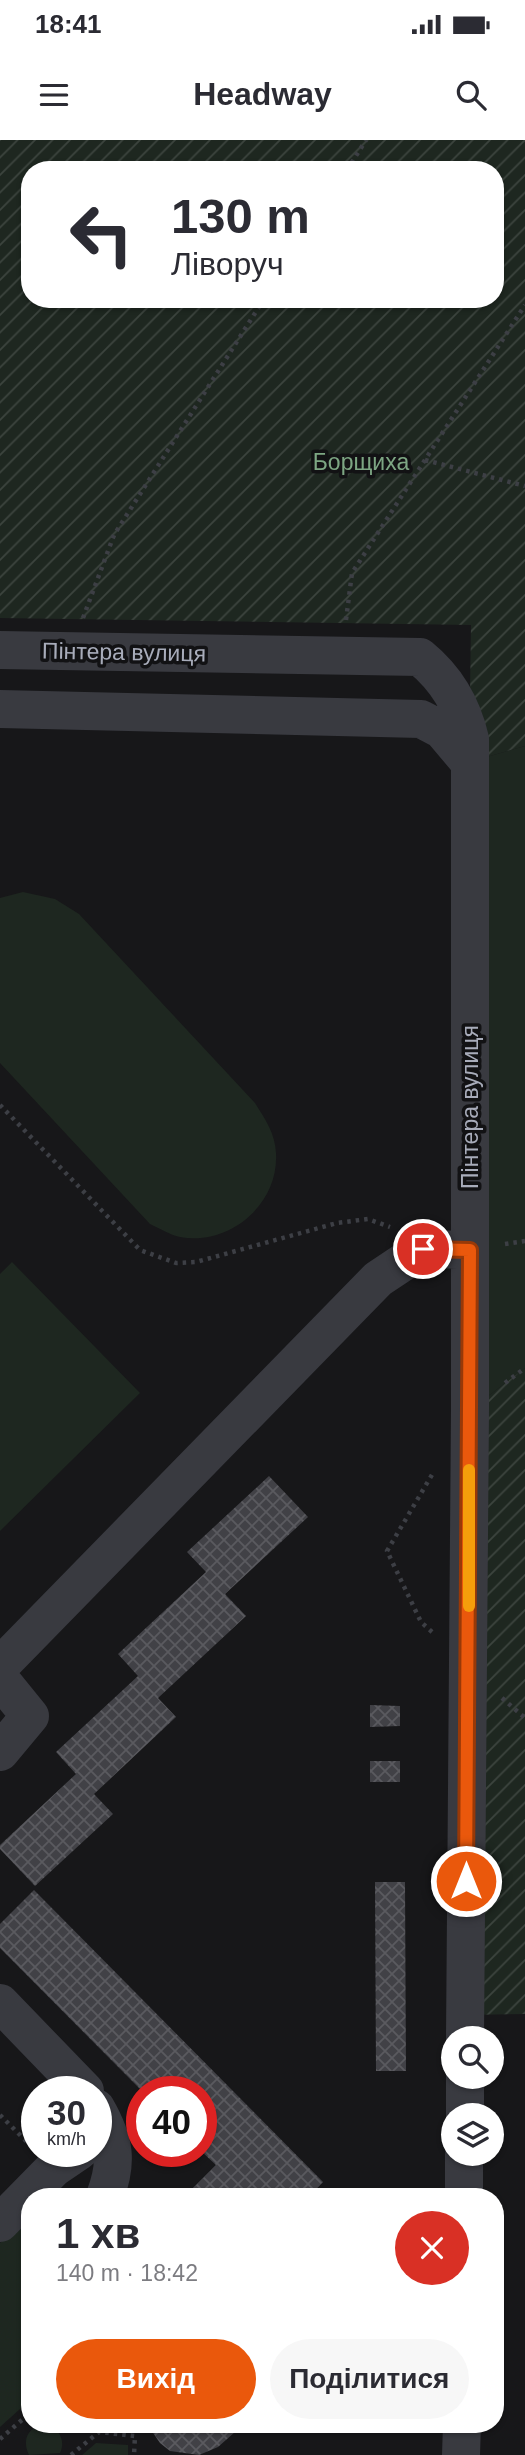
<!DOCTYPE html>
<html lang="uk">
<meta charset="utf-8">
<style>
body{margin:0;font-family:Helvetica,sans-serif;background:#f7f7f7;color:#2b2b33;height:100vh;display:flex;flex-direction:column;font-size:26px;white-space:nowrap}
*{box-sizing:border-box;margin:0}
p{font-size:23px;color:#7c7c81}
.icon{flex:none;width:38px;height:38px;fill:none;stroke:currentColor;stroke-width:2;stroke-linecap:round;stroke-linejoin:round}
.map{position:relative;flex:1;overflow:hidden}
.panel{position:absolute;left:21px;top:2048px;width:483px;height:245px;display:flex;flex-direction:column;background:#fff;border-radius:28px;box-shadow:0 2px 5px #0004}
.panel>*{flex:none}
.banner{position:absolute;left:21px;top:21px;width:483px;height:147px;border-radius:28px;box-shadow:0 2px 5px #0004;background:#fff;color:#2b2b33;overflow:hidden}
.controls{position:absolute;left:441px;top:1886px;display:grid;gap:14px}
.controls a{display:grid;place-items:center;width:63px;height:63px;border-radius:50%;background:#fff;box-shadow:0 2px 5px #0004;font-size:35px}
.speed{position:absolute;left:21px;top:1936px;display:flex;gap:14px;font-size:35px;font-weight:700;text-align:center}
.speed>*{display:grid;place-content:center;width:91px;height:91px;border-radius:50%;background:#fff;box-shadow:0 2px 5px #0004;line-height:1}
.speed small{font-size:18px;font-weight:400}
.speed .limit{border:10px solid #d22;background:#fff;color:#111}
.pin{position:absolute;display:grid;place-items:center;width:60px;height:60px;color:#fff;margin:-30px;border:4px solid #fff;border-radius:50%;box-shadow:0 2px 7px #0007}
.me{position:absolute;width:77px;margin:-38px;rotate:0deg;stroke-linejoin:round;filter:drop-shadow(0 0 5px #0008)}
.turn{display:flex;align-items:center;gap:24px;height:147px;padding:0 35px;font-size:32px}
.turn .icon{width:91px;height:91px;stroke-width:2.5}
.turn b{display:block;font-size:49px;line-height:60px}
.round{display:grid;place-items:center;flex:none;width:74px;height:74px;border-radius:37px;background:#f7f7f7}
.head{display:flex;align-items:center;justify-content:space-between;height:119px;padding:0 35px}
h1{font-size:42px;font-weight:700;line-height:52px}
.action{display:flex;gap:14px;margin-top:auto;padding:14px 35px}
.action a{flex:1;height:80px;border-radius:42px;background:#ea580c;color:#fff;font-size:28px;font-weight:700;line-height:80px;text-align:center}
.action a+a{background:#f7f7f7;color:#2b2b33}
.status{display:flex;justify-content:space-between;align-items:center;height:49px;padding:0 35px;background:#fff;direction:ltr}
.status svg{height:19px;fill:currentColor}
header{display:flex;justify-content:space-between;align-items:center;height:91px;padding:0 35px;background:#fff;font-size:32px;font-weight:700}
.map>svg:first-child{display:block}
.grass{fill:#1e2720}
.garden{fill:url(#garden-furrows);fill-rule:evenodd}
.building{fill:url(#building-cross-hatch)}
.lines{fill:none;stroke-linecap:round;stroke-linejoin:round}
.path{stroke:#3d3f45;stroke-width:4.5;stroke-dasharray:3.5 5;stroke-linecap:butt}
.minor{stroke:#393a40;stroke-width:38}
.route-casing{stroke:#983908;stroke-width:18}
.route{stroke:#ea580c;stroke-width:12}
.slow{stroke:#f59e0b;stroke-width:12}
.labels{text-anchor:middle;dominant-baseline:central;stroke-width:7;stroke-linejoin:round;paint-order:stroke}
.park-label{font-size:23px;fill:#7da683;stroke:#121214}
.street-label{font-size:23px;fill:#a8acba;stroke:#121214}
</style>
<div class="status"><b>18:41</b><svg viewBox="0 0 49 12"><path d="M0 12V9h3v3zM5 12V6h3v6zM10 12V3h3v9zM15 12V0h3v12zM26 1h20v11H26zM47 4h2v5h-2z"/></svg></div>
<header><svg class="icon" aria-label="menu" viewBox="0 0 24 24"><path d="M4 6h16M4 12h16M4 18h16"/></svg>Headway<svg class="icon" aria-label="search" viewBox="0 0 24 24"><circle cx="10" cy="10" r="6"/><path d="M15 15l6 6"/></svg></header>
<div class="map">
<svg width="525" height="2315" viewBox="0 0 525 2315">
<defs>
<pattern id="garden-furrows" width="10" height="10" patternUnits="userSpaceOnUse" patternTransform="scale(1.75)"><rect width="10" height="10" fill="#1e2720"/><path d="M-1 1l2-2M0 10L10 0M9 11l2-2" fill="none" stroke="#3c443e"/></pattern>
<pattern id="building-cross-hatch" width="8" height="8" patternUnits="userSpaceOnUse" patternTransform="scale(1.75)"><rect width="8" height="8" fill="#414146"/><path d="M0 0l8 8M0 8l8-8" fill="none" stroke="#5a5a5f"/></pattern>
</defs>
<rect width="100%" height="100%" fill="#171719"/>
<path class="grass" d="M525,606V1228L470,1270L469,622Z
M23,752L55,759L79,774L255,963C265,979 275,993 276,1013C279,1064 230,1106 180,1097C170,1095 159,1088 150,1084L0,923V758Z
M12,1122L140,1253L0,1391V1134Z
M30,2070V2260L0,2287V2103Z
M47,2285C59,2289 66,2300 60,2313L29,2315C21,2299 29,2285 47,2285Z
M96,2303L128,2305V2315H82Z"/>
<path class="garden" d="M0,0H525V606L469,622L471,485L0,478ZM30,30H495V159H30Z
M525,1228V1874L465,1875L470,1270Z"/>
<path class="building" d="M269,1336L308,1377L225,1454L246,1476L158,1558L176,1577L94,1654L113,1674L35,1746L0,1709V1705L76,1634L56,1612L138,1536L118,1514L206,1432L187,1412Z
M370,1565L400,1566V1586L370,1587Z
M370,1621H400V1642H370Z
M375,1742H405L406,1931H376Z
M34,1750L323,2042L309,2056H185L216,2025L201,2011V1951H142L0,1808V1784Z
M147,2284H244L218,2307L199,2315L170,2311L160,2303Z"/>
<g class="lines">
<path class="path" d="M347,30L366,0
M425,320L525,346
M83,478L114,395L264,159
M346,480L352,433L525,165
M0,965L140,1110L176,1123L196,1122L337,1083L368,1079L390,1087
M505,1104L525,1101
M505,1243L525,1228
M432,1492L421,1482L387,1411L433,1333
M502,1558L525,1578
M0,1975L28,2003
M92,2284L99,2292L135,2296L134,2315
M0,2299L30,2273
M71,2315L99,2292"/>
<path class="minor" d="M0,510L420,517C447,539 462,565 470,599V1270L465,1899
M0,569L421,579L442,590L469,622
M0,1526L378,1139L423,1109L470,1110
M0,1539L30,1576L0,1612
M0,1863L85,1951
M96,1968C115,2001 118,2022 105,2056
M465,1976V1937
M464,2056V2014
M0,2083L54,2028L79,2011
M461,2315L462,2284"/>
</g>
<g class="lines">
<g class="route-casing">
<path id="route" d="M423,1109L470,1110L466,1741"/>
</g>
<use href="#route" class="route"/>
<path class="slow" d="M469,1466V1330"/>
</g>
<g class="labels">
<g class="park-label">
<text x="361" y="322">Борщиха</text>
</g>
<g class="street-label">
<text transform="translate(124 512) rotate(1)">Пінтера вулиця</text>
<text transform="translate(470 967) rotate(-90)">Пінтера вулиця</text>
</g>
</g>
</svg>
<div class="controls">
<a><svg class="icon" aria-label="search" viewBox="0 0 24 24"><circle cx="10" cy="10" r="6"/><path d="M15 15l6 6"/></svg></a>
<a><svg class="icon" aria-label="layers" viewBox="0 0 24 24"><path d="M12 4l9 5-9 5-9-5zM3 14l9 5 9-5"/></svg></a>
</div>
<div class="speed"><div>30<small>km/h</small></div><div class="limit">40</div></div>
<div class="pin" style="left:423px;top:1109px;background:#d93025"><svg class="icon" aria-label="arrive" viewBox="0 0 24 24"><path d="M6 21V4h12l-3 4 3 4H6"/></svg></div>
<svg class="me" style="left:466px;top:1741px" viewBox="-20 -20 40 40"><circle r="17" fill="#ea580c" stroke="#fff" stroke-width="3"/><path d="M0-11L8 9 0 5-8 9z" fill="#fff"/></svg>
<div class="banner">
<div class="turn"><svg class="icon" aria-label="left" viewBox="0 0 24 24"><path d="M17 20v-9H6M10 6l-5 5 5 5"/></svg><div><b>130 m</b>Ліворуч</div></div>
</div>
<section class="panel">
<div class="head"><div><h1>1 хв</h1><p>140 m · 18:42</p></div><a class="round" style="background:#d93025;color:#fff"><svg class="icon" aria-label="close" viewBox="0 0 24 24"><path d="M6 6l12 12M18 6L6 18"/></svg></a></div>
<div class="action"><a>Вихід</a><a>Поділитися</a></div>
</section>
</div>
